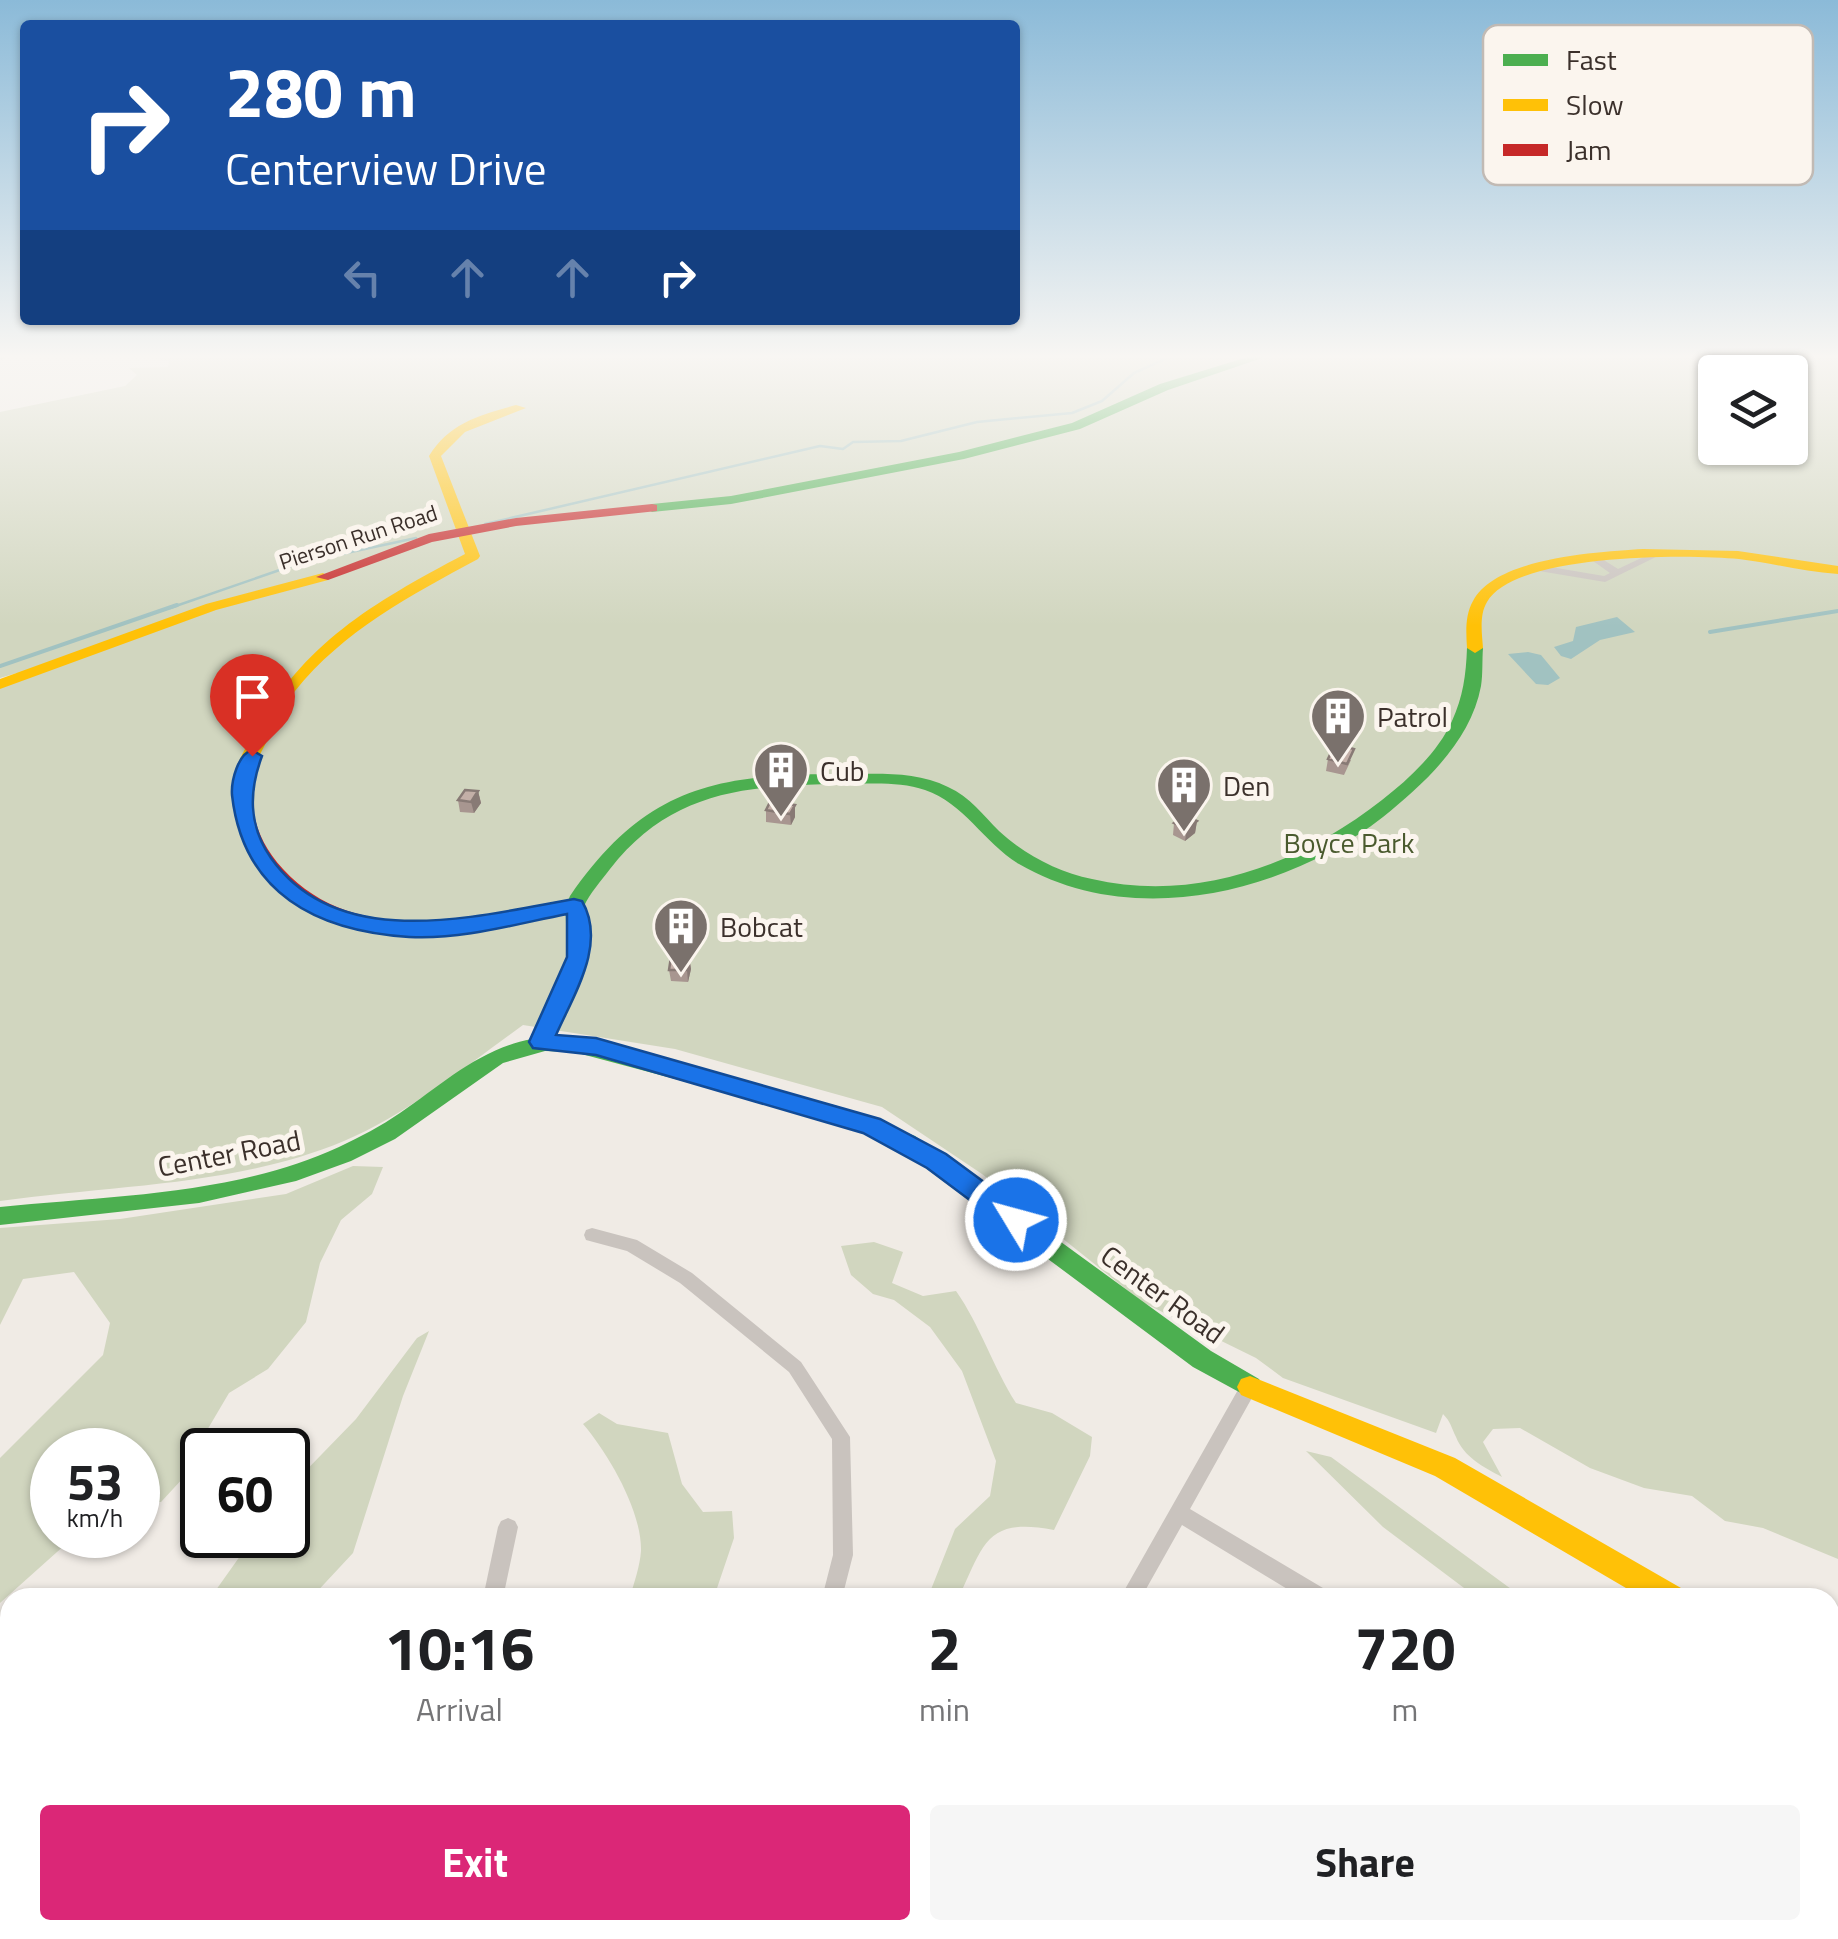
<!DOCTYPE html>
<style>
body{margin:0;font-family:"Titillium Web",sans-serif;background:#f6f6f6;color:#202124;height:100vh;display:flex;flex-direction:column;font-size:38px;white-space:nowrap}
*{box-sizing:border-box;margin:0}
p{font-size:32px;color:#757577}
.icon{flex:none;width:55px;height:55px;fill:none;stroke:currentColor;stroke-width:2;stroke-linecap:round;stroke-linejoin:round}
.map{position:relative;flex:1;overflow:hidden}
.details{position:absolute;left:0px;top:1588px;width:1840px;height:352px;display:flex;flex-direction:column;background:#fff;border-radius:30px 30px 0 0;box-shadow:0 2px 8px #0004}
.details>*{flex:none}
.guide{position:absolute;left:20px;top:20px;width:1000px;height:305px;border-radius:10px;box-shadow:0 2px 8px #0004;background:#1a4fa0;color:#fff;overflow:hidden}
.fabs{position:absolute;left:1698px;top:355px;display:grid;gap:20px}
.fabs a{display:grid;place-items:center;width:110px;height:110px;border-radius:10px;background:#fff;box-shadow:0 2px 8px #0004;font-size:50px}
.speed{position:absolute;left:30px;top:1428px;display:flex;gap:20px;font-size:50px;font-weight:700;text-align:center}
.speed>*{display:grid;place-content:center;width:130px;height:130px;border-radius:50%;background:#fff;box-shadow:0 2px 8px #0004;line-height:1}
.speed small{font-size:25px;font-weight:400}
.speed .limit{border:5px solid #111;border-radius:15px;background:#fff;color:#111}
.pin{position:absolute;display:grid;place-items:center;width:85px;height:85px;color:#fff;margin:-102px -42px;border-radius:50% 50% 50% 0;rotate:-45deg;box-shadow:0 0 10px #0007}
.pin .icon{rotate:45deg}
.me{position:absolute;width:110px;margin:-55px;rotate:307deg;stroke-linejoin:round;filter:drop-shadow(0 0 8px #0008)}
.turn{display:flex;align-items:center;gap:35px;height:210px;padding:0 40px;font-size:45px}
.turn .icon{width:130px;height:130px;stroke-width:2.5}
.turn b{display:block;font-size:70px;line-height:85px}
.lanes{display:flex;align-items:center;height:95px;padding:0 40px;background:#0003;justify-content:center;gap:50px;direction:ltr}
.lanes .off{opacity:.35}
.eta{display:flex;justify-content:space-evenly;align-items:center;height:170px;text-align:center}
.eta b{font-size:60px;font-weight:700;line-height:70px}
.primary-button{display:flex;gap:20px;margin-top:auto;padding:20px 40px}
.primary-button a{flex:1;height:115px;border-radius:10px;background:#db2777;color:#fff;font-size:40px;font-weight:700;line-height:115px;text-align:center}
.primary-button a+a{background:#f6f6f6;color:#202124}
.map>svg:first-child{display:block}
.green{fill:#d1d6bf;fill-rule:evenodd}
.water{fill:#a1c2c1}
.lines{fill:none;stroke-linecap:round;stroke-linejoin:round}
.stream-far1{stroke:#a1c2c1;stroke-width:2.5}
.stream{stroke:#a1c2c1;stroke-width:4}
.street{fill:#c9c3be;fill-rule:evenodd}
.fast{fill:#4caf50;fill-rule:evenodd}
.slow{fill:#ffc107;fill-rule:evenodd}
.jam{fill:#c62828;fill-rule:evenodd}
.wall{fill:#a89690}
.shaded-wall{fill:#887a75}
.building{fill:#c3afa7;stroke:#887a75;stroke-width:2.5}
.route{fill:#1a73e8;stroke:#114b97;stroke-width:2.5}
.labels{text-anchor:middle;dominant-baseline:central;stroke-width:10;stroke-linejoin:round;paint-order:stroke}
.far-street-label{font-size:22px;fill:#3b302b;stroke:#fbf5ee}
.poi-label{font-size:28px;fill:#3b302b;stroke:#fbf5ee;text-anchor:start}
.park-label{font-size:28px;fill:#4a5a2e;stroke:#fbf5ee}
.street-label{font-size:28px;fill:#3b302b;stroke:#fbf5ee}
.key{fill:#fbf5ee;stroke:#c1bab4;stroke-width:2.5}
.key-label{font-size:28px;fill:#3b302b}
</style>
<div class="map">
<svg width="1838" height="1939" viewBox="0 0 1838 1939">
<rect width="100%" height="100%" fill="#f0ebe5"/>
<path class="green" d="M132,355H1838V1559L1763,1528L1725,1521L1692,1496L1644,1488L1590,1468L1520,1428L1493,1429L1483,1442L1502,1477C1483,1467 1464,1457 1456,1437C1451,1427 1451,1422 1443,1414L1436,1433L1283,1378L1256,1358L1142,1302L982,1174L882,1107L675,1049L523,1025C466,1066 409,1113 344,1141C237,1186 114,1185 0,1201V688L25,679L17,673L0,678V412L125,386L137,375L129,368L168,367L169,361ZM1715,372H1790V448H1715Z
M353,1166L383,1167L372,1194L341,1220L320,1263L306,1322L268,1369L229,1393L206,1432L197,1463L161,1502L138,1501V1450H52V1535H76L0,1603V1458L103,1355L110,1323L74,1272L23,1279L0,1325V1228L120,1219L286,1194Z
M874,1242L903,1252L892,1283L923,1296L956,1291C980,1325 993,1367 1016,1403L1052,1413L1092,1437L1090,1456L1054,1530C987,1517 984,1543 959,1597H928L955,1529L990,1496L996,1461L962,1371L930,1327L894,1300L873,1294L851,1275L841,1246Z
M429,1331L403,1396L353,1553L312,1597H211L255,1535H288V1489L356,1419L417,1338Z
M599,1413L617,1424L668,1433L682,1484L703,1512L732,1511L734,1538L714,1597H630C634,1583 640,1566 641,1551C642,1511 608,1453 583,1424Z
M1306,1451L1331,1457L1522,1597H1476L1383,1527Z
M45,1930H253L252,1939H42Z
M1390,1930H1501L1509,1939H1402Z"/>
<path class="water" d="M1617,617L1635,632L1600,640L1571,659L1561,656L1554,647L1573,641L1576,627Z
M1528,652L1541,655L1560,678L1548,685L1536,684L1508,654Z"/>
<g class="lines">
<path class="stream-far1" d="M485,524L820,446L843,449L853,442L901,441L977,422L1072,413L1102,401L1134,373L1174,355
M170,608L300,563L416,538"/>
<path class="stream" d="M1710,632L1838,611
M0,666L177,605"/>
<path class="street" d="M1654,552L1662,554L1605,582L1539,571L1534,568L1539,565L1604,576L1610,573L1593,561V557H1599L1618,569Z
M592,1228L637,1240L692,1273L801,1362L850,1437L853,1555L842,1598H822L833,1555L832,1439L789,1372L680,1283L627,1251L586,1240L584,1235L586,1230Z
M1249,1379L1255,1381L1258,1387L1190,1509L1328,1591L1331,1598H1302L1182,1525L1141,1598H1120L1243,1381Z
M508,1518L515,1521L518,1527L503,1598H483L498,1527L501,1521Z
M479,1930H503L504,1939H480Z
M891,1930H932L938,1939H897Z
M1058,1930H1082L1081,1939H1057Z
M1733,1930H1762L1767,1939H1738Z"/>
<path class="fast" d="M0,355H10L1,360Z
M1254,355H1271L1168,390L1080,429L964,459L731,504L652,512L645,508L652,504L731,496L959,452L1072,423L1160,384Z
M1475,643L1483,648C1482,660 1483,674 1481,686C1471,741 1424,784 1383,817C1284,894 1132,930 1019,864C984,843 964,803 925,790C899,781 869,784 842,784C748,785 671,790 610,869C601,881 590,893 584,906C595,955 575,993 554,1036H574L837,1106L915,1136L1211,1351L1259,1379L1263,1387L1259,1395L1250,1398L1193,1367L899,1148L832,1121L574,1052L545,1051L503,1063L395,1139L351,1161L296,1181L199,1203L0,1225V1207C111,1196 236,1195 339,1147C360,1137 381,1126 400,1113C443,1084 479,1049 532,1039C545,1013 560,986 566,958C570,938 561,913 570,896C646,786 716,774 844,774C879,774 916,771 948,787C970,797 983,815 999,831C1025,855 1058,872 1092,879C1197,903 1300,864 1382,800C1409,779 1438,752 1452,721C1463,697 1466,675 1467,648Z
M1830,1669L1838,1672V1703L1830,1700Z"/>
<path class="slow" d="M516,405L526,408L465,432L441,456L480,556L478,559C411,595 343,631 295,691C277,715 268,742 253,767H241L238,763C292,651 359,610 465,554L429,456C449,423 480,415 516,405Z
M1643,549L1738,551L1838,566V574C1804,572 1772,563 1739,559C1687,554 1515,553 1487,602C1479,615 1482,634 1483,648L1475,653L1467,648C1466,632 1465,615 1473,601C1496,557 1599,552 1643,549Z
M323,573L330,577L328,580L216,610L0,689V679L206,604Z
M1250,1376L1455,1458L1681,1588L1685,1598H1643L1435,1476L1241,1395L1237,1387L1241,1379Z"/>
<path class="jam" d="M652,504L657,505V511L516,526L432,542L328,580L316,577L429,534L516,518Z
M247,758L256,763C247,804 254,838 283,869C357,950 479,917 574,900L584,906L574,912C466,932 346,963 263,871C236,840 229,803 238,763Z"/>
</g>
<path class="wall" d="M1328,759L1351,760L1344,775L1326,771Z
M478,791L481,803L474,813L460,812L458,800Z
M770,802L795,817L791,825L766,822V810Z
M1197,821L1195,833L1185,841L1173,835L1174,823Z
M689,957L691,969L688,982L671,981L669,970Z"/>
<path class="shaded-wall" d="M478,791L481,803L474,813L471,802Z
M795,805V817L791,825L790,814Z
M1197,821L1195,833L1185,841L1187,829Z
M689,957L691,969L688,982L687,970Z"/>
<path class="building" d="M1335,744L1354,749L1347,764L1328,759Z
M465,790L478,791L471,802L458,800Z
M770,802L795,805L790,814L766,810Z
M1185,815L1197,821L1187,829L1174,823Z
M671,957H689L687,970H669Z"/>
<linearGradient id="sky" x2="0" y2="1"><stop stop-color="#8bbad8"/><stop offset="0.57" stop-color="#f8f6f3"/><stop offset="1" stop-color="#f8f6f3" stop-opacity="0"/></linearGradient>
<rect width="1838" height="626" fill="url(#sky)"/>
<path class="route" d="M252,750L262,756C249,791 248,825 271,858C339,954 477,916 574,899L582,901C607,944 574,994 556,1035L596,1038L880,1119L946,1154L1026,1213L1030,1220L1026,1228L1016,1231L1007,1228L927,1168L863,1133L596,1055L533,1048L529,1042L567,957V914C516,924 461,940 409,937C316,931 243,893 232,795C231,781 238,754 252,750Z"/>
<defs>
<g id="building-pin" transform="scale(2.875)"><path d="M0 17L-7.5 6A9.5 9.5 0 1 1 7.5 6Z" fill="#7a716c" stroke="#fbf5ee"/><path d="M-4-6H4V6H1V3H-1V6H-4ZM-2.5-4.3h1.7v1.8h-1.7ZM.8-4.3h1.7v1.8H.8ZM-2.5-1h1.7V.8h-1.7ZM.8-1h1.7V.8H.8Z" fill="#fff"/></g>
</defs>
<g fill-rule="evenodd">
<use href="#building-pin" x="1338" y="716"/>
<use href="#building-pin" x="781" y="770"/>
<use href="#building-pin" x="1184" y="785"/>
<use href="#building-pin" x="681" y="926"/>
</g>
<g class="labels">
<g class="far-street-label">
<text transform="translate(358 537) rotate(-18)">Pierson Run Road</text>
</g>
<g class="poi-label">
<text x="1377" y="716">Patrol</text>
<text x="820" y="770">Cub</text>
<text x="1223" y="785">Den</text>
<text x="720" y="926">Bobcat</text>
</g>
<g class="park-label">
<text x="1349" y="842">Boyce Park</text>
</g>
<g class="street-label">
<text transform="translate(229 1153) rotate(-11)">Center Road</text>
<text transform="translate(1163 1294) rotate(36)">Center Road</text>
</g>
</g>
<rect x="1483" y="25" width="330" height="160" rx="15" class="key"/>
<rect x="1503" y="54" width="45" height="12" fill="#4caf50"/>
<rect x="1503" y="99" width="45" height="12" fill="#ffc107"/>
<rect x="1503" y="144" width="45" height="12" fill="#c62828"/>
<g class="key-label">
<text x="1566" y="70">Fast</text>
<text x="1566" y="115">Slow</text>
<text x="1566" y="160">Jam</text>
</g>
</svg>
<div class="fabs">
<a><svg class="icon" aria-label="layers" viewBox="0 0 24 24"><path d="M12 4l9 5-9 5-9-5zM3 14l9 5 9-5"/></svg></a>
</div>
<div class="speed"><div>53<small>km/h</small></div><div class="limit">60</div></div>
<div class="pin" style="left:252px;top:756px;background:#d93025"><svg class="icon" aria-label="arrive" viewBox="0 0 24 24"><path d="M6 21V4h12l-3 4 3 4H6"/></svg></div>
<svg class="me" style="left:1016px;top:1220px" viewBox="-20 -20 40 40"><circle r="17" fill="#1a73e8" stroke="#fff" stroke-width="3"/><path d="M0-11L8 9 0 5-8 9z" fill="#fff"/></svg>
<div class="guide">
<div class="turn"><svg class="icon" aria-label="right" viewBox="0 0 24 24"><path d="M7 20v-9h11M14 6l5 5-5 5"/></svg><div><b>280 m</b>Centerview Drive</div></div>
<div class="lanes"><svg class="icon off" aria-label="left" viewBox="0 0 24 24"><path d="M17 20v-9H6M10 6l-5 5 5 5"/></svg><svg class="icon off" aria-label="ahead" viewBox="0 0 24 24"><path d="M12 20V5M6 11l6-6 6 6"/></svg><svg class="icon off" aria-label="ahead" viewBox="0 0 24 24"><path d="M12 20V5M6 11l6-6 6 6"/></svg><svg class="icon" aria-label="right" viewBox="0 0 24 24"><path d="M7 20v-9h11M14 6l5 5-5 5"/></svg></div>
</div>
<section class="details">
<div class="eta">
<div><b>10:16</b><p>Arrival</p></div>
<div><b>2</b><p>min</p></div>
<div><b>720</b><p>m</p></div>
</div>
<div class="primary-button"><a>Exit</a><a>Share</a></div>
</section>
</div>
